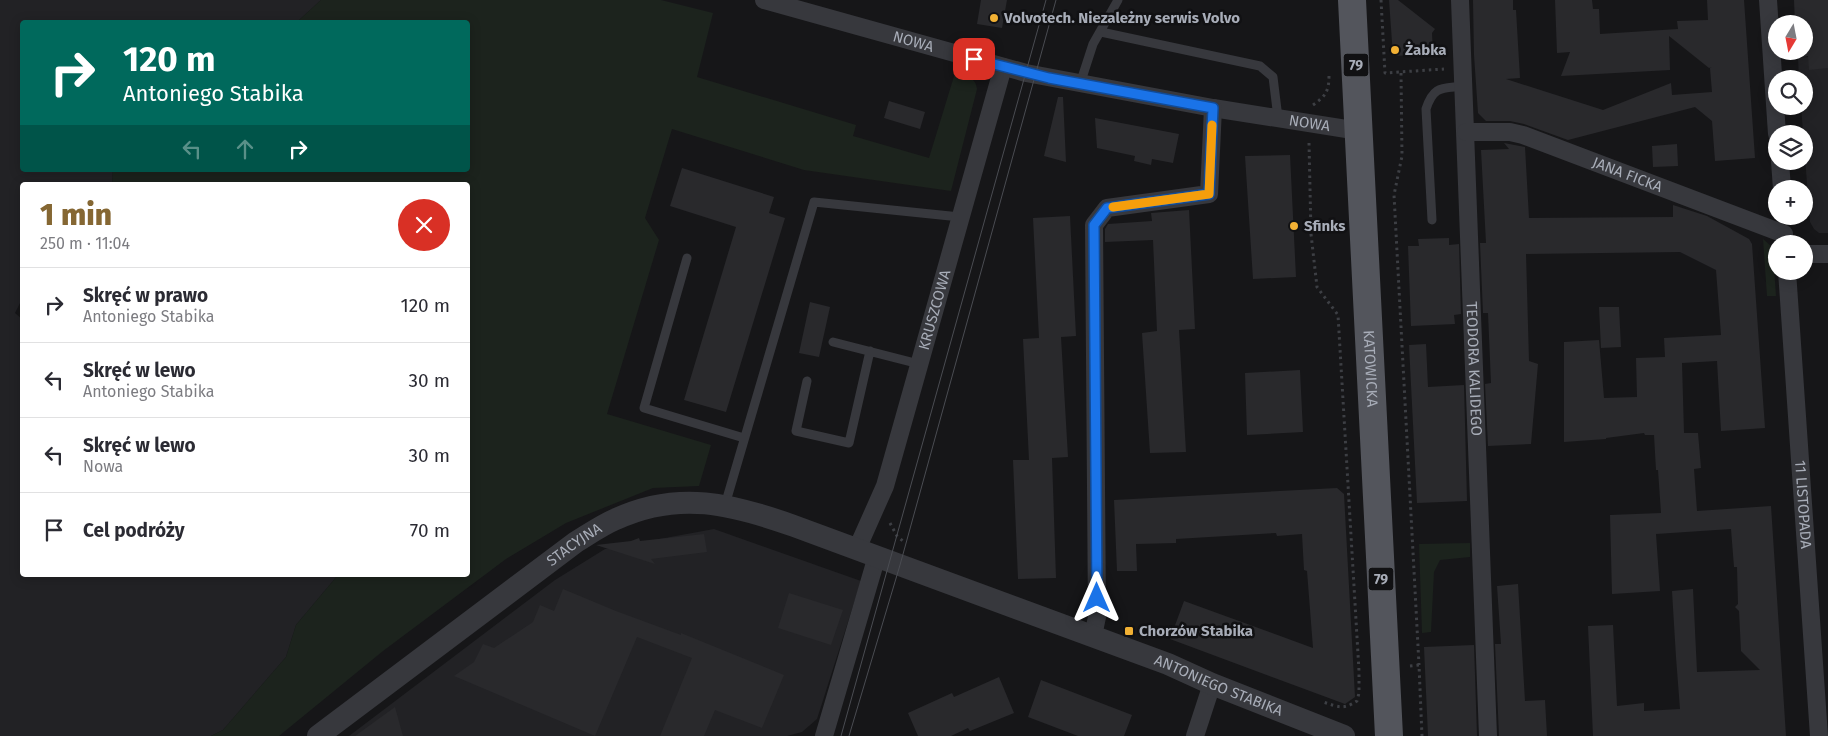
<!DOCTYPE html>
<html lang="pl">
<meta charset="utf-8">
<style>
body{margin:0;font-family:"Fira Sans",sans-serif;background:#f2f2f3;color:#2b2b33;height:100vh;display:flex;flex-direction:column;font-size:19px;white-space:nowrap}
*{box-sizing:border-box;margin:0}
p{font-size:16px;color:#7c7c81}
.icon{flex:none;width:28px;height:28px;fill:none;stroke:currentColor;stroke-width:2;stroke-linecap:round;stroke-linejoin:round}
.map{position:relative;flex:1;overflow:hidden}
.drawer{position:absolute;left:20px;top:182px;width:450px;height:395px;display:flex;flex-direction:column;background:#fff;border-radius:5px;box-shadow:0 2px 12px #0003}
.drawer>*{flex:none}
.guide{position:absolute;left:20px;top:20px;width:450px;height:152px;border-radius:5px;box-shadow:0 2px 12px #0003;background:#00695c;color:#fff;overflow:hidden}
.needle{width:32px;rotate:190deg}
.fabs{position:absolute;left:1768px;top:15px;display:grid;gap:10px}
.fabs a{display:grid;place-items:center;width:45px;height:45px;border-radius:50%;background:#fff;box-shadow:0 2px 12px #0003;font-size:25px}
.pin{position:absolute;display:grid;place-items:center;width:42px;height:42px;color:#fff;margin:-21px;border-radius:10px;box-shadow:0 2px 8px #0006}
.me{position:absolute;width:55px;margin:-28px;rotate:0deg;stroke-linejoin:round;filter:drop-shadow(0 0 4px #0008)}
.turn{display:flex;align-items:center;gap:18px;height:105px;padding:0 20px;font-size:22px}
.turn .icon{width:65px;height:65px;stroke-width:2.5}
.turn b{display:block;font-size:35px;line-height:42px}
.lanes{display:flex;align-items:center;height:48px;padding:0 20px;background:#0003;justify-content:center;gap:25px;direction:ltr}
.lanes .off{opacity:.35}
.round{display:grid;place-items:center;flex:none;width:52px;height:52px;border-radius:26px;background:#f2f2f3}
.overview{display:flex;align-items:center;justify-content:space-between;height:85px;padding:0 20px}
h1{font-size:30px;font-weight:800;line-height:38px;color:#856733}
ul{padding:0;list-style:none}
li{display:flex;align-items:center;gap:15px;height:75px;padding:0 20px;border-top:1px solid #e1e1e2}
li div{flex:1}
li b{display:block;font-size:19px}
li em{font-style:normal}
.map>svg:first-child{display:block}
.built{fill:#222225}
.green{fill:#1c231d}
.building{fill:#29292c}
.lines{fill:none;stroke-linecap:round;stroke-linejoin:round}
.path{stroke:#3d3f44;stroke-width:3;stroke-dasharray:2.5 4;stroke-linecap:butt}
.service{stroke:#37383d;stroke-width:9}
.minor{stroke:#37383d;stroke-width:18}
.tertiary{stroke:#37383d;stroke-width:22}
.primary{stroke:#53555c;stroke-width:28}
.tram{stroke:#4a4c52;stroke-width:1}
.route-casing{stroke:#114b97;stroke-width:12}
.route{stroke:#1a73e8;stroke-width:9}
.slow{stroke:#f59e0b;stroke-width:9}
.poi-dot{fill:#f2b134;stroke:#111113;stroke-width:2}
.labels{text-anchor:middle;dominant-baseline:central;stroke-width:5;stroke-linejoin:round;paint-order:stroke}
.shield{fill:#111113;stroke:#7b7e86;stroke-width:1}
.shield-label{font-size:14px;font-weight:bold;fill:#a8adb8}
.poi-label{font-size:15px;font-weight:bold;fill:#a8adb8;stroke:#111113;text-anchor:start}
.street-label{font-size:15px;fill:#a8adb8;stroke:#111113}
</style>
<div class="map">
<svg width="1828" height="736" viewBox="0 0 1828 736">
<rect width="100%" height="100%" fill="#161618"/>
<path class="built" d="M0,0H321L297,22H22V170H113L112,185H22V299L15,313L22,319V575H338L296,625L286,657L223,730L211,736H0Z
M1828,55V233H1819L1814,229L1810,222L1801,106H1804V79H1799L1798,58Z
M714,529L861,581L817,719L802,732L787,736H349L555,580L605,549Z"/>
<path class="green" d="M321,0H661L713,13L697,77L856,125L853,136L929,158L955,73C965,76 976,77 977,89L951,191L804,170L672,129L645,218L659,240L607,414L711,445L699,486L653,488L566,523L506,559L383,651L279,736H211L223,730L286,657L296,625L338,575H468V185H112L113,170H468V22H297Z
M1763,239L1770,245L1773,252L1776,296H1767Z
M1470,543V557L1440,560L1434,572L1431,632L1422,633L1419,544Z"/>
<path class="building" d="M981,0H1007L1002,28L977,24Z
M1389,0H1398L1435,29L1432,33L1433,54L1393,56Z
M1473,0H1513V10H1516L1520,78L1506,79L1603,110L1671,83L1672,95L1712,92L1710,68L1712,67L1709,68L1669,36L1670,70L1561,76L1570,52L1557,53L1555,0H1592L1593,9H1599L1600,34L1678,29L1677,21L1708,20L1707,0H1744L1755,158L1715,161L1712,121L1695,107L1568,140L1524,124L1510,121H1486L1478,113L1474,55Z
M1794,0H1828V68L1809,70L1808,56L1798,58L1797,51H1804V24H1795Z
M1058,97H1063L1066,162L1044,156Z
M889,101L925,112L920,129L884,118Z
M1095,118L1179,134L1173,163L1152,159L1151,165L1134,161L1135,156L1097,148Z
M1504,143L1525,147L1529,218L1673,217V205L1707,216L1749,239L1752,244L1765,428L1721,431L1717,361L1682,363L1684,433H1698L1701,468L1694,469L1697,511L1771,506L1786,736H1593L1588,626L1613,625L1617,706L1644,703V711L1680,709L1676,657L1672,591L1693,589L1697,672L1760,670L1741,651L1739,611L1735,607L1738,604L1737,567H1734L1731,529L1656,534L1660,591L1612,594L1610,515L1661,513L1658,470H1656L1654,435H1645L1644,433L1606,438V439L1564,442V342L1599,340L1604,398L1637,397L1636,358L1665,357L1664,338L1721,335L1716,270L1680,252L1526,254L1529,361L1538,364L1531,444L1488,446L1485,384L1491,383L1488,313H1483L1480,243H1486L1481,150L1509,149Z
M1677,144L1678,166L1653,167L1652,146Z
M1290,155L1296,277L1253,279L1245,156Z
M682,168L774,197L769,213L785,218L726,412L684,400L736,227L670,206Z
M1189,210L1195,329L1179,330L1186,452L1150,453L1142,333L1157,331L1153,240L1105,242V229L1108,224L1152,221L1151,213Z
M1070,216L1076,336L1061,337L1068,457L1052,458L1056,578L1018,579L1013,460H1029L1023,339L1039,338L1033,218Z
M1449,238V245L1459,244L1461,314L1454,315L1455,324L1411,326L1408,246H1419L1418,239Z
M810,302L830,307L819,357L799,353Z
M1599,307H1619L1621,347L1601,348Z
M1426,344L1428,387L1464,385L1467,501L1417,503L1409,345Z
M1300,370L1303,432L1247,435L1245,373Z
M1337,488L1344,494L1355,697L1345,704L1170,639L1184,601L1313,648L1307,571L1304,570L1302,534L1277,536L1276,533L1176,539V543L1136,544L1137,571H1117L1114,500Z
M704,534L707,552L651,559L655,564L596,545L631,541L639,538L640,541Z
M1518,584L1525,701L1545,700L1547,736H1499L1495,644H1501L1497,586Z
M563,589L616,611L681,635V633L784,675L762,728L715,710L704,736H660L692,658L637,637L595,736L454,676L474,662L483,644L494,648L533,622L540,605L554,611Z
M789,593L843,610L831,645L778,628Z
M1474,645L1477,736H1428L1424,647Z
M999,677L1014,713L970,731L968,728L951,736H918L908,713L952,693L954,697Z
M1041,680L1132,715L1124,736H1078L1028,717Z
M395,707L403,736H355Z"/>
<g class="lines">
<path class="path" d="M1381,0L1385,73L1444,69
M1401,73L1402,156L1394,195L1419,665
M1313,105C1326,96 1329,91 1329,75
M1309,143L1311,234L1317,287L1338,315L1359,671V693L1357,701C1343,710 1339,707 1323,702
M890,523L897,536L904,542
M1410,666L1419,665L1422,736"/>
<path class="service" d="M1101,32L1260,66L1273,77L1278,118
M1080,84L1093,44L1118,0
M1432,220L1426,109C1434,85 1442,89 1464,86
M687,258L644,408L744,438
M833,342L919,364
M807,381L796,431L849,443L870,351
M725,505L814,202L960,217"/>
<g class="minor">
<path id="s1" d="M764,0L1026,73L1213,108L1359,131"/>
<path id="s2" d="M1460,0L1488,736"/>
<path d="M1768,0L1777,134"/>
<path id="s3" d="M1466,132H1510L1523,135L1784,234"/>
<path d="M1780,161L1782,189"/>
<path d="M1804,254H1828"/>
<path id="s4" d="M1787,271L1819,736"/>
<path id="s5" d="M857,549L885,486L1003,67"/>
<path d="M1093,636L1097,617L1094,225L1107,208L1209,194L1213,108"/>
<path d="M824,736L877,556"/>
<path d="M1195,736L1212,684"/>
</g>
<path class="tertiary" id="s6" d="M318,736L576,542C589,534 602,525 616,519C679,490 732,504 794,526L1168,664L1212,684L1344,736"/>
<path class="primary" id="s7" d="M1352,0L1389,736"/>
<path class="tram" d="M841,736L1046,0
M849,736L900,565L1056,0"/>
</g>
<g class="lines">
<g class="route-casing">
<path id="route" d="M974,59L1049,78L1213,108L1209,194L1107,208L1094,225L1097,598"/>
</g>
<use href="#route" class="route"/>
<path class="slow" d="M1113,207L1209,194L1212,125"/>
</g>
<g class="poi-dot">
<circle cx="994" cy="18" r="5"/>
<circle cx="1395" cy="50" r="5"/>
<circle cx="1294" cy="226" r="5"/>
<rect x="1124" y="626" width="10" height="10" rx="2.5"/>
</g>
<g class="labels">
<g class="shield">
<rect x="1343.5" y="53.5" width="25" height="23" rx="4"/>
<rect x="1368.5" y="567.5" width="25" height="23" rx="4"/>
</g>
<g class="shield-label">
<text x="1356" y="65">79</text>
<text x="1381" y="579">79</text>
</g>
<g class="poi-label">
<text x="1004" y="18">Volvotech. Niezależny serwis Volvo</text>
<text x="1405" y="50">Żabka</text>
<text x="1304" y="226">Sfinks</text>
<text x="1139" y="631">Chorzów Stabika</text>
</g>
<g class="street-label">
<text stroke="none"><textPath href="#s1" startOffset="155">NOWA</textPath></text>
<text stroke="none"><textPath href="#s1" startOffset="560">NOWA</textPath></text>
<text stroke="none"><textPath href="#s3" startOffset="169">JANA FICKA</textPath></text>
<text stroke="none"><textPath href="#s5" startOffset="252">KRUSZCOWA</textPath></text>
<text stroke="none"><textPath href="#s7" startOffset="369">KATOWICKA</textPath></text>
<text stroke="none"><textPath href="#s2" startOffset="369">TEODORA KALIDEGO</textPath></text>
<text stroke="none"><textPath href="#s4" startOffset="234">11 LISTOPADA</textPath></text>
<text stroke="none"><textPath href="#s6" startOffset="320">STACYJNA</textPath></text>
<text stroke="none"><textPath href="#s6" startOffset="1006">ANTONIEGO STABIKA</textPath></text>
</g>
</g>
</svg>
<div class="fabs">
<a><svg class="needle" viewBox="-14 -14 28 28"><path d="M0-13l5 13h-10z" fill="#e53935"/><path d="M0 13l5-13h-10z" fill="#7c7c81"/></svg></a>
<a><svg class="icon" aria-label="search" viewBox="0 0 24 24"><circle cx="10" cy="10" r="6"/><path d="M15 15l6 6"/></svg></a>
<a><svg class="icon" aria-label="layers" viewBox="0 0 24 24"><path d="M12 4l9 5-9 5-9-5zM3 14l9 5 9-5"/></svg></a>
<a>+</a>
<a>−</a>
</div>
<div class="pin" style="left:974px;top:59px;background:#d93025"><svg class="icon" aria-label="arrive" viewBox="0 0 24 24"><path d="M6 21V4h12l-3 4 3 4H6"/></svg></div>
<svg class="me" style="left:1097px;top:598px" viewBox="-20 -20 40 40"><path d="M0-17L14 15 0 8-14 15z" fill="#1a73e8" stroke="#fff" stroke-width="4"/></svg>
<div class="guide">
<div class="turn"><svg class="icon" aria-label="right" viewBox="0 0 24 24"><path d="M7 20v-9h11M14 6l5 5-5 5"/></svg><div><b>120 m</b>Antoniego Stabika</div></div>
<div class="lanes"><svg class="icon off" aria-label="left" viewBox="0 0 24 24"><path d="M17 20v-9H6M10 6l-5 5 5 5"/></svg><svg class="icon off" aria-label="ahead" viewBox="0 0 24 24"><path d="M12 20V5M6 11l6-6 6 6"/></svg><svg class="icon" aria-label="right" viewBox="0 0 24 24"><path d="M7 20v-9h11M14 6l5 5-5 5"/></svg></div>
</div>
<section class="drawer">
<div class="overview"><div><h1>1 min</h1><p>250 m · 11:04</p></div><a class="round" style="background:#d93025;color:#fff"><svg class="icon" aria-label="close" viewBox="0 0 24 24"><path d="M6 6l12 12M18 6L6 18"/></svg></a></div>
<ul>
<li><svg class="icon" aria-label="right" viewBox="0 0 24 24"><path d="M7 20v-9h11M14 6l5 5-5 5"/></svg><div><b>Skręć w prawo</b><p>Antoniego Stabika</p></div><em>120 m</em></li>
<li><svg class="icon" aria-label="left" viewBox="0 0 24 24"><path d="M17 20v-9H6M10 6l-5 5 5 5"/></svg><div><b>Skręć w lewo</b><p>Antoniego Stabika</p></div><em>30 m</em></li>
<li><svg class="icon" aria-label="left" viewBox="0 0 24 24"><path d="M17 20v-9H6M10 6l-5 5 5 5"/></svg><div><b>Skręć w lewo</b><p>Nowa</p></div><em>30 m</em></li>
<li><svg class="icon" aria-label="arrive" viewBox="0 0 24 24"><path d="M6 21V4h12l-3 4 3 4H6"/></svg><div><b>Cel podróży</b></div><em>70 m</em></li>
</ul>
</section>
</div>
